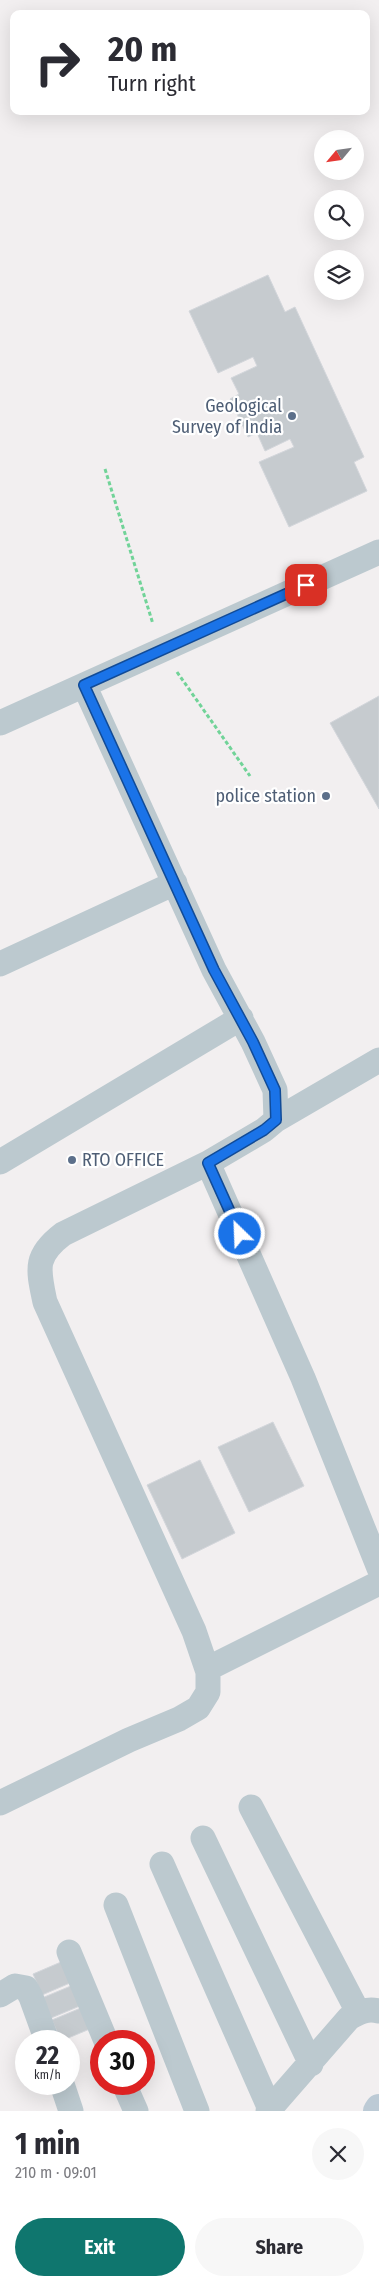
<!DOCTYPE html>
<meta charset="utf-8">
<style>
body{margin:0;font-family:"Fira Sans Condensed",sans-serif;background:#f7f7f7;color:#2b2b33;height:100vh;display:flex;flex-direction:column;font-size:19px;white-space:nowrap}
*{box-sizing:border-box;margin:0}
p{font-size:16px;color:#7c7c81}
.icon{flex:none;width:28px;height:28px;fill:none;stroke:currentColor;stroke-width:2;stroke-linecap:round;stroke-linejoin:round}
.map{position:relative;height:2111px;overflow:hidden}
.side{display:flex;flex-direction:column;background:#fff;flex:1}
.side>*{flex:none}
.hud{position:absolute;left:10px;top:10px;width:360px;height:105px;border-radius:10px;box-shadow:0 5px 20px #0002;background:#fff;color:#2b2b33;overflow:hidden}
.needle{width:32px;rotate:241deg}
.tools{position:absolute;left:314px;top:130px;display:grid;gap:10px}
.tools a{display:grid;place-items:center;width:50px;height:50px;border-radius:50%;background:#fff;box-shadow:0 5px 20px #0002;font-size:25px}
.speed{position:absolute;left:15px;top:2030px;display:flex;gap:10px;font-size:25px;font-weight:700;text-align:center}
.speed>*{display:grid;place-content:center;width:65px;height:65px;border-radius:50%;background:#fff;box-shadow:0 5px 20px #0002;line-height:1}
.speed small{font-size:12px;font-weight:400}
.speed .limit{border:8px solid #d22;background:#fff;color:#111}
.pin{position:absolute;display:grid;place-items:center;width:42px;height:42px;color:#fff;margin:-21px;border-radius:10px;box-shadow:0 2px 8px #0006}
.me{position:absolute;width:55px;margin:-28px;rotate:336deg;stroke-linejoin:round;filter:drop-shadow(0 0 4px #0008)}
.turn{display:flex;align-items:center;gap:18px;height:105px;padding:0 15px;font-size:22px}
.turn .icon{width:65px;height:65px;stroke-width:2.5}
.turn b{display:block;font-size:35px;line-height:42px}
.round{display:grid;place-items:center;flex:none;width:52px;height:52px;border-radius:26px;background:#f7f7f7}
.head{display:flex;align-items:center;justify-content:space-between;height:85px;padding:0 15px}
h1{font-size:30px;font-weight:700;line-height:38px}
.cta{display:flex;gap:10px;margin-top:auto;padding:10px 15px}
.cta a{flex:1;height:58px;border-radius:30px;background:#0f766e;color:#fff;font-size:20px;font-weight:700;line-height:58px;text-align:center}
.cta a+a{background:#f7f7f7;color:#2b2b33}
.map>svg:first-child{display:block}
.building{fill:#c6cbcf;stroke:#d3d6db}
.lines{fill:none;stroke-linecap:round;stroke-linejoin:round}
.path{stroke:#71d398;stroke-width:3;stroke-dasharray:4 2.5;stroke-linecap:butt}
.minor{stroke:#bcc9cf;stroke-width:25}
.secondary{stroke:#bccad5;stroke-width:28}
.route-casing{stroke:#114b97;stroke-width:12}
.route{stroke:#1a73e8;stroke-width:9}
.service-dot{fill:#5c6f8a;stroke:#fff;stroke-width:2}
.labels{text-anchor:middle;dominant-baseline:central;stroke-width:4.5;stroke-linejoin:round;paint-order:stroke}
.service-label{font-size:18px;fill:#4e5e75;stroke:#fff;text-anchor:end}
</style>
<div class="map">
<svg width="379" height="2111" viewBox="0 0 379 2111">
<rect width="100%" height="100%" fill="#f2eff0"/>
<path class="building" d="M268,275L285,312L295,307L364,457L354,462L367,491L289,527L259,462L294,447L290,439L265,451L257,433L248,437L230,399L239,394L231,378L257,366L253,357L218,373L189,311Z
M379,696V809L330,723Z
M273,1422L304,1486L249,1512L218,1447Z
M200,1460L235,1533L182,1559L147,1485Z
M68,1959L77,1980L42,1995L33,1974Z
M78,1983L87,2003L51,2018L42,1998Z
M88,2005L97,2026L61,2041L52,2020Z"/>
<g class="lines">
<path class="path" d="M105,469L153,624
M177,672L250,776"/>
<path class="minor" d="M0,723L379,552
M0,964L175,883
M276,1120L379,1060
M0,1162L241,1018
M208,1163L303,1378L379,1568
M207,1669L379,1583
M0,1803L129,1740L179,1719L198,1708L208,1692V1672L194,1631L45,1302C38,1269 34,1256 63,1234L208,1163L264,1130L276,1120L275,1090L253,1042L214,970L84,685
M251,1807L358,2012
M203,1838L311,2064
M162,1864L270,2109
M116,1905L197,2111
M69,1952L106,2041
M0,1995L15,1986L26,1988L31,1997L47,2041
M62,2084L71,2111
M124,2084L136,2111
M268,2111L349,2018C359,2012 367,2008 379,2011"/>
<path class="secondary" d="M377,2111L379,2108"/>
</g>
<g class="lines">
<g class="route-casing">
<path id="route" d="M240,1234L208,1163L264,1130L276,1120L275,1090L253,1042L214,970L84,685L306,585"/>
</g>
<use href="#route" class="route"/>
</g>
<g class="service-dot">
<circle cx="292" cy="416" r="5"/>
<circle cx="326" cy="796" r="5"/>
<circle cx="72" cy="1160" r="5"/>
</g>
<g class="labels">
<g class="service-label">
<text x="282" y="406">Geological<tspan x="282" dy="21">Survey of India</tspan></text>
<text x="316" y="796">police station</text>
<text x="82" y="1160" text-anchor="start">RTO OFFICE</text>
</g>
</g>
</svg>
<div class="tools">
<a><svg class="needle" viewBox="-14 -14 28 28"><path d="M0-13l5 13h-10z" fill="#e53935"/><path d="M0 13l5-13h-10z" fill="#7c7c81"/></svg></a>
<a><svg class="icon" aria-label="search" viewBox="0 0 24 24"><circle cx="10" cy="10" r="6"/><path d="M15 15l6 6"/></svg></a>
<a><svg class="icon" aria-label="layers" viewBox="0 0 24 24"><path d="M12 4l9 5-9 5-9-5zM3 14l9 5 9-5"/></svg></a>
</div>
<div class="speed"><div>22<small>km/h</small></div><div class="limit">30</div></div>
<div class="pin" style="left:306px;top:585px;background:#d93025"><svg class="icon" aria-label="arrive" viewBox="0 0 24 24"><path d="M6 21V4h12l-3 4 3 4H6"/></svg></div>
<svg class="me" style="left:240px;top:1234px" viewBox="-20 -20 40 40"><circle r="17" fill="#1a73e8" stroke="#fff" stroke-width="3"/><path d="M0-11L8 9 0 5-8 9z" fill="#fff"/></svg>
<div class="hud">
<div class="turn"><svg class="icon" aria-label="right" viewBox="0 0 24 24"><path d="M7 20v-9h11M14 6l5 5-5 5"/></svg><div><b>20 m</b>Turn right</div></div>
</div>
</div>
<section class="side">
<div class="head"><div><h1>1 min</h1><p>210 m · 09:01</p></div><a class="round"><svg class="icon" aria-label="close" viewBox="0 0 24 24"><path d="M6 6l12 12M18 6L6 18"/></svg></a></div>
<div class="cta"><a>Exit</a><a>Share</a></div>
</section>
